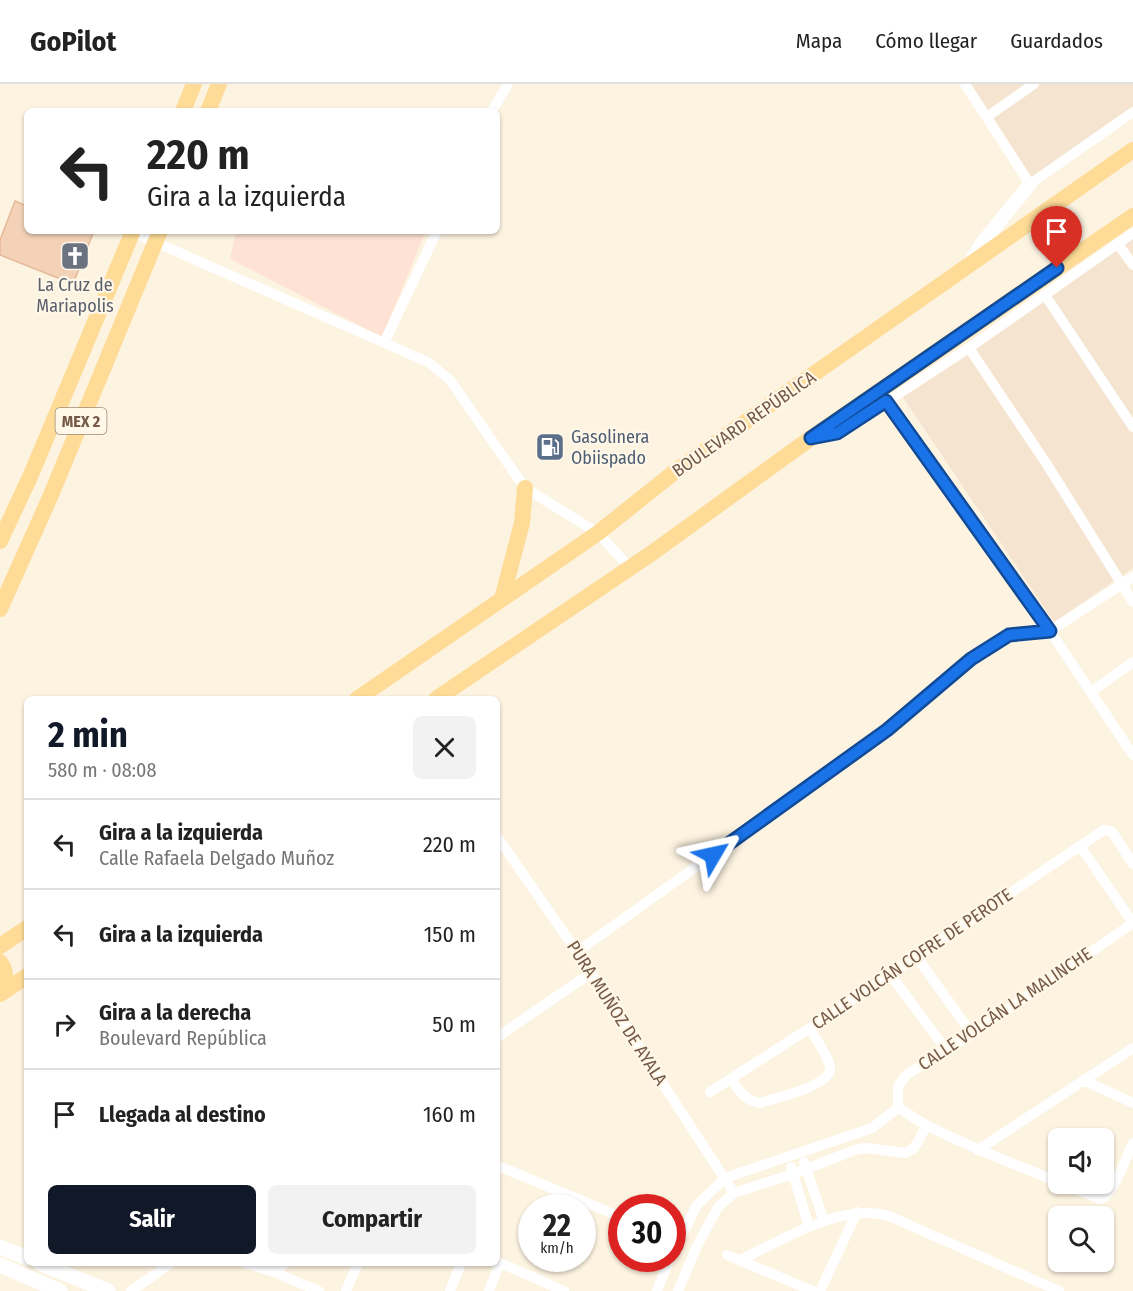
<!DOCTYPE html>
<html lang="es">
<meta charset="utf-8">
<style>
body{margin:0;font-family:"Fira Sans Condensed",sans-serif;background:#f2f2f2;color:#222;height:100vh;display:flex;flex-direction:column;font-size:22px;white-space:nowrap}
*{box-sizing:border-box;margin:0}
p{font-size:20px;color:#767676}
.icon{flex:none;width:33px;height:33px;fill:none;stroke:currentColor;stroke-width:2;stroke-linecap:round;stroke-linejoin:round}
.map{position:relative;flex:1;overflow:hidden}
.drawer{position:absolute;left:24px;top:612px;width:476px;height:570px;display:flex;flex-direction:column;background:#fff;border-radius:9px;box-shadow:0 2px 4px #0004}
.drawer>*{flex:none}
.banner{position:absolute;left:24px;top:24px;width:476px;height:126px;border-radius:9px;box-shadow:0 2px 4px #0004;background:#fff;color:#222;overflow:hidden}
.fabs{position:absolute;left:1048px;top:1044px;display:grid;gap:12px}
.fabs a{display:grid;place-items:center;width:66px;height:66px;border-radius:9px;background:#fff;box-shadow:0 2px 4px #0004;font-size:30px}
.speed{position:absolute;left:518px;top:1110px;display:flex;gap:12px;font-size:30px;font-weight:700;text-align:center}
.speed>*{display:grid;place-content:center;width:78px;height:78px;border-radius:50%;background:#fff;box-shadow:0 2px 4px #0004;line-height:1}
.speed small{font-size:15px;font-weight:400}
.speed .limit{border:9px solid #d22;background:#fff;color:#111}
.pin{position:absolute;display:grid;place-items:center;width:51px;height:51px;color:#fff;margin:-62px -26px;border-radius:50% 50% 50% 0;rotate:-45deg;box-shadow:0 0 6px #0007}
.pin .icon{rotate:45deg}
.me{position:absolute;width:66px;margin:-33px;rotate:54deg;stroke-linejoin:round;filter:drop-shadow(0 0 4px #0008)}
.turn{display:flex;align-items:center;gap:21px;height:126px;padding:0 24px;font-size:27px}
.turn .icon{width:78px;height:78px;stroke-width:2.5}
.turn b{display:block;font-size:42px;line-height:51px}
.round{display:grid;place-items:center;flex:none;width:63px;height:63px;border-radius:9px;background:#f2f2f2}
.summary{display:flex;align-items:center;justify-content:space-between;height:102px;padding:0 24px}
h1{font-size:36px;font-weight:700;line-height:45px;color:#111827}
.primary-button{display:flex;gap:12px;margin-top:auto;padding:12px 24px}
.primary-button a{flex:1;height:69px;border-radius:9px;background:#111827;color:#fff;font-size:24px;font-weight:700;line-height:69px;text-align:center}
.primary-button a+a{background:#f2f2f2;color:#222}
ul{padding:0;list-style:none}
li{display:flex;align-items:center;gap:18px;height:90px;padding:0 24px;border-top:2px solid #e0e0e0}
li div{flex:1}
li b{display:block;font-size:22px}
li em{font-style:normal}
header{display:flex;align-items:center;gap:36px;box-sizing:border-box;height:84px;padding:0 30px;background:#fff;border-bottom:2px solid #e0e0e0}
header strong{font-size:28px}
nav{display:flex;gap:33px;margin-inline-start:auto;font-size:21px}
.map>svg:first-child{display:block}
.residential{fill:#f5e5d0}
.commercial{fill:#fee3d5}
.building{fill:#f3d2b8;stroke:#e6b998;stroke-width:1.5}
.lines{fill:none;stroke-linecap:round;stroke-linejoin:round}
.minor{stroke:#fff;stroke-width:10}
.tertiary{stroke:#fff;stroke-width:14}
.secondary{stroke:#fff;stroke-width:15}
.primary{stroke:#fedc97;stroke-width:16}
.route-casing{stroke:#114b97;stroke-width:15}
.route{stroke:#1a73e8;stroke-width:10}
.labels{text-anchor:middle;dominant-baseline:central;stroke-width:4.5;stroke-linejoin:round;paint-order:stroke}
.shield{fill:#fff7e8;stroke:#9e8977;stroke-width:1.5}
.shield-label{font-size:16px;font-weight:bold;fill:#755a47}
.worship-label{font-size:18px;fill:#5b616d;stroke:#fff7e8}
.street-label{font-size:18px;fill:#755a47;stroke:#fff7e8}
.service-label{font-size:18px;fill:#4e5e75;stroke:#fff7e8;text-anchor:start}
</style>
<header>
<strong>GoPilot</strong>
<nav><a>Mapa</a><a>Cómo llegar</a><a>Guardados</a></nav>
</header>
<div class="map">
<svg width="1133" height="1207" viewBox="0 0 1133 1207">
<rect width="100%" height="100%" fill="#fdf3e1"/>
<path class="residential" d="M963,0H1133V25L1030,98Z
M1133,145V484L1054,538L900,309Z"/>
<path class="commercial" d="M236,147H426L382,253L230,175Z"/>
<path class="building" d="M15,117L27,122V147H94L73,200L0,171V156Z"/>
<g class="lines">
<path class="minor" d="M965,0L1030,100L1133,28
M492,27L508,0
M987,33L1034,0
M132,148L428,278L450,296L525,404L598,449L630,484
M1118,160L1133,181
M1045,211L1133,343
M385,257L437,147
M969,264L1046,379L1133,518
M886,317L1050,547L1133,671
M817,353L837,349L849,342L969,264L1133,149
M1091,608L1133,578
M496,751L577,868L734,1109
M1080,762L1133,839
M577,868L887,646L971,575L1009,551L1050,547L1133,493
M916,872L972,950
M890,890L947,967
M496,954L591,889
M731,995C739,1006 745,1017 760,1019C775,1014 827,1003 830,986C832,977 814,953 810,944
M1083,996L1133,1019
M710,1008L810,944L1104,746L1110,747L1113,749L1133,780
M898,1024V1003L906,991L972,950L1133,839
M898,1024C910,1030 919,1038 930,1043C972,1064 1015,1081 1059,1098
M978,1066L1133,964
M804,1078L824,1137
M496,1081L621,1133
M791,1083L809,1143
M1063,1100L1101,1115C1115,1108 1126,1073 1133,1059
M672,1171L697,1121L725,1094L872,1044L898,1024
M727,1171L813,1207
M740,1176C783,1156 841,1118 889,1132L1059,1207
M496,1177L564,1207
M245,1179L274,1188L319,1207
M274,1188L286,1179
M131,1207L171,1179
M346,1207L358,1179
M450,1207L461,1179
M489,1207L500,1179
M657,1207L670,1174
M678,1207L696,1164L718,1123L734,1109L793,1090L855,1066L866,1064L905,1069L913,1065L918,1058L926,1042
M820,1207L857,1128"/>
<path class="tertiary" d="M969,180L982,159L1030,100"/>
<path class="secondary" d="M0,1163L27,1174
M39,1179L108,1207
M0,1181L60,1207"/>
<path class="primary" d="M183,27L194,0
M208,27L219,0
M0,457L30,393L133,147
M502,515L522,439L525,404
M0,525L51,411L160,147
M357,615L598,449L677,386L1133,66
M436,615L652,469L811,354L1133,132
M0,862L27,844
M0,878C6,886 7,892 0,901
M0,910L27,892"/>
</g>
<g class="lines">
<g class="route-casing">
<path id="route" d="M713,771L887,646L971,575L1009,551L1050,547L886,317L837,349L811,354L1057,184"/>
</g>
<use href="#route" class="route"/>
</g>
<defs>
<g id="church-square" transform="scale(1.5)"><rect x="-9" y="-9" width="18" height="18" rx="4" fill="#6b7280" stroke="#fff7e8"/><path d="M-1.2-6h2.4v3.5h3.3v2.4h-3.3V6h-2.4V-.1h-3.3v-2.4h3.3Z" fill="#fff"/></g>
<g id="fuel-square" transform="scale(1.5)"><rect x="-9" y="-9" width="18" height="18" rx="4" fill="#5c6f8a" stroke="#fff7e8"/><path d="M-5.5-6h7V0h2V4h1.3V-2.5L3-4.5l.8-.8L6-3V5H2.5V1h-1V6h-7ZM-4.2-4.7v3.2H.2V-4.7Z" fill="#fff"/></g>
</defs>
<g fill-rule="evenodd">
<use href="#church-square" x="75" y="172"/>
<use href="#fuel-square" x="550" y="363"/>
</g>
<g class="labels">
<rect class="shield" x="55.5" y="324" width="51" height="26" rx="4.5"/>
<g class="shield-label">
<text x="81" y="337">MEX 2</text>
</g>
<g class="worship-label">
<text x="75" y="201">La Cruz de<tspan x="75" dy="21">Mariapolis</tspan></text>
</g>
<g class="street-label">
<text transform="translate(744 340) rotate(-35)">BOULEVARD REPÚBLICA</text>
<text transform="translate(912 875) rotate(-34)">CALLE VOLCÁN COFRE DE PEROTE</text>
<text transform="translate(1005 925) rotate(-34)">CALLE VOLCÁN LA MALINCHE</text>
<text transform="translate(617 929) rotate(57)">PURA MUÑOZ DE AYALA</text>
</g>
<g class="service-label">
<text x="571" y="353">Gasolinera<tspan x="571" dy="21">Obiispado</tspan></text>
</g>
</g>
</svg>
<div class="fabs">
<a><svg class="icon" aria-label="sound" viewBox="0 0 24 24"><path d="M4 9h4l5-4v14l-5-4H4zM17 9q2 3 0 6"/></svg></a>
<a><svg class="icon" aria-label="search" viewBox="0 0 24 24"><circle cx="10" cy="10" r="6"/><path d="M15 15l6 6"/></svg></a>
</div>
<div class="speed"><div>22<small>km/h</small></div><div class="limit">30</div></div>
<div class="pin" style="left:1057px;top:184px;background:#d93025"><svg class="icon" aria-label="arrive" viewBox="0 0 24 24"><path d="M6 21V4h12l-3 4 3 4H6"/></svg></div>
<svg class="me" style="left:713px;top:771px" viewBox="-20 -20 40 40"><path d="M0-17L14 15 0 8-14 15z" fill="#1a73e8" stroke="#fff" stroke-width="4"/></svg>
<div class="banner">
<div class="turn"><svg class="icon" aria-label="left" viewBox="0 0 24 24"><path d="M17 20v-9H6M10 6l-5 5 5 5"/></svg><div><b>220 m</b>Gira a la izquierda</div></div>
</div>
<section class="drawer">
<div class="summary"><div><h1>2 min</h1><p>580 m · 08:08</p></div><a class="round"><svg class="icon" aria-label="close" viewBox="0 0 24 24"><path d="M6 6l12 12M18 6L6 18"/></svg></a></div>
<ul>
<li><svg class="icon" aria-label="left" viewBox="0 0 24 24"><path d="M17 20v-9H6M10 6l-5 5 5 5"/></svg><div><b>Gira a la izquierda</b><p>Calle Rafaela Delgado Muñoz</p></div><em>220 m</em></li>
<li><svg class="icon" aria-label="left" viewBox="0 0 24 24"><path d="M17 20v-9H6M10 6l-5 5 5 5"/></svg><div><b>Gira a la izquierda</b></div><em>150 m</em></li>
<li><svg class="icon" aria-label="right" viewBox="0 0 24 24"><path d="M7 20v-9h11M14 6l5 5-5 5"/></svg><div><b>Gira a la derecha</b><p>Boulevard República</p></div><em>50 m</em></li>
<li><svg class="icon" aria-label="arrive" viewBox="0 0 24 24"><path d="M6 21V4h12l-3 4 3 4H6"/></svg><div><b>Llegada al destino</b></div><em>160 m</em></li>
</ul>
<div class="primary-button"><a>Salir</a><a>Compartir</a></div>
</section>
</div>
